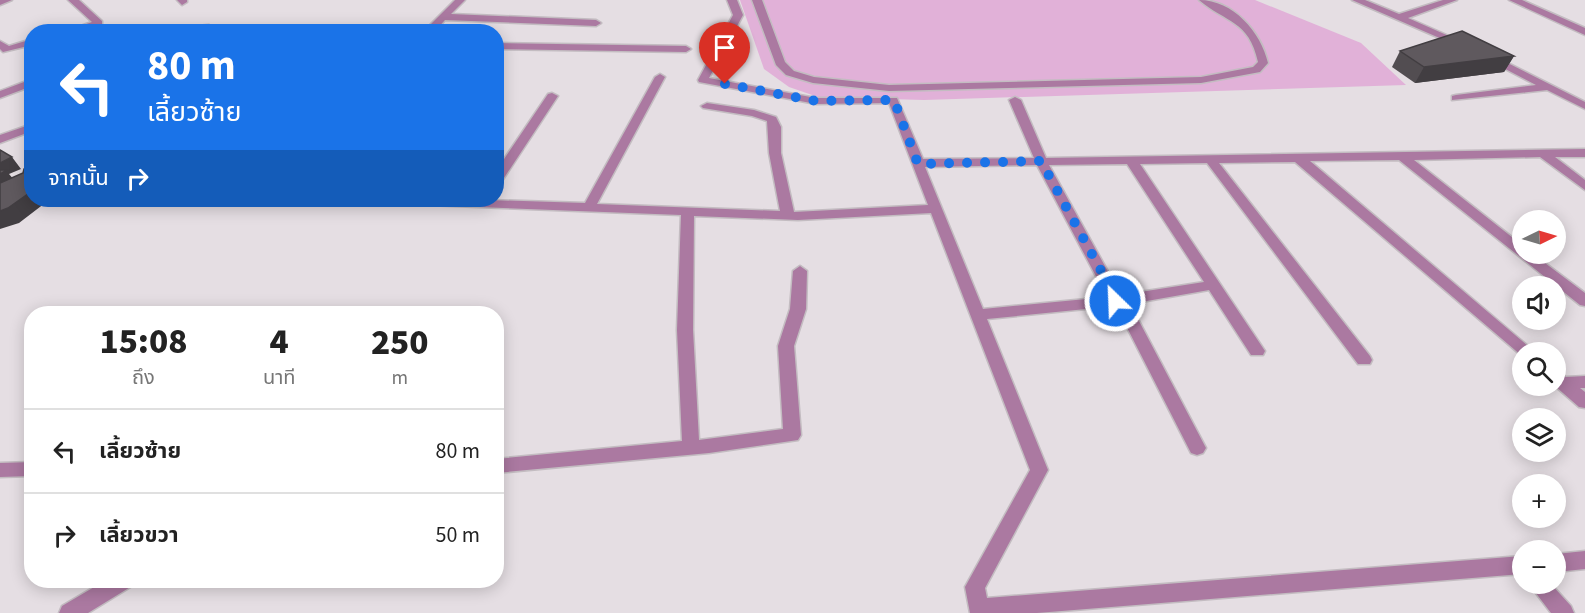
<!DOCTYPE html>
<html lang="th">
<meta charset="utf-8">
<style>
body{margin:0;font-family:"Source Sans 3","Noto Sans Thai",sans-serif;background:#f6f6f6;color:#222;height:100vh;display:flex;flex-direction:column;font-size:22px;white-space:nowrap}
*{box-sizing:border-box;margin:0}
p{font-size:20px;color:#767676}
.icon{flex:none;width:33px;height:33px;fill:none;stroke:currentColor;stroke-width:2;stroke-linecap:round;stroke-linejoin:round}
.map{position:relative;flex:1;overflow:hidden}
.drawer{position:absolute;left:24px;top:306px;width:480px;height:282px;display:flex;flex-direction:column;background:#fff;border-radius:24px;box-shadow:0 3px 15px #0003}
.drawer>*{flex:none}
.guide{position:absolute;left:24px;top:24px;width:480px;height:183px;border-radius:24px;box-shadow:0 3px 15px #0003;background:#1a73e8;color:#fff;overflow:hidden}
.needle{width:39px;rotate:85deg}
.buttons{position:absolute;left:1512px;top:210px;display:grid;gap:12px}
.buttons a{display:grid;place-items:center;width:54px;height:54px;border-radius:50%;background:#fff;box-shadow:0 3px 15px #0003;font-size:30px}
.pin{position:absolute;display:grid;place-items:center;width:51px;height:51px;color:#fff;margin:-62px -26px;border-radius:50% 50% 50% 0;rotate:-45deg;box-shadow:0 0 6px #0007}
.pin .icon{rotate:45deg}
.me{position:absolute;width:66px;margin:-33px;rotate:336deg;stroke-linejoin:round;filter:drop-shadow(0 0 4px #0008)}
.turn{display:flex;align-items:center;gap:21px;height:126px;padding:0 24px;font-size:27px}
.turn .icon{width:78px;height:78px;stroke-width:2.5}
.turn b{display:block;font-size:42px;line-height:51px}
.then{display:flex;align-items:center;height:57px;padding:0 24px;background:#0003;gap:12px;font-size:22px}
.eta{display:flex;justify-content:space-evenly;align-items:center;height:102px;text-align:center}
.eta b{font-size:36px;font-weight:800;line-height:42px}
ul{padding:0;list-style:none}
li{display:flex;align-items:center;gap:18px;height:84px;padding:0 24px;border-top:2px solid #e0e0e0}
li div{flex:1}
li b{display:block;font-size:22px}
li em{font-style:normal}
.map>svg:first-child{display:block}
.green{fill:#e1b1d8}
.lines{fill:none;stroke-linecap:round;stroke-linejoin:round}
.minor-casing{stroke:#c3bcc1;stroke-width:3}
.minor{fill:#ab79a1;fill-rule:evenodd}
.wall{fill:#524d51}
.shaded-wall{fill:#423e42}
.building{fill:#5f595e;stroke:#423e42;stroke-width:1.5}
.route{stroke:#1a73e8;stroke-width:10;stroke-dasharray:0 18}
</style>
<div class="map">
<svg width="1585" height="613" viewBox="0 0 1585 613">
<rect width="100%" height="100%" fill="#e5dee3"/>
<path class="green" d="M740,0H1255L1361,43L1406,85L924,100L818,97L789,87L764,69Z"/>
<g class="lines">
<g class="minor-casing">
<path id="minor" d="M0,0H12L0,5Z
M68,0H79L102,21V25L81,32H64L92,22Z
M177,0H187V2L182,5Z
M455,0H465L451,14L596,20L601,23L596,26L445,20L434,32H423Z
M727,0H737L743,15L709,78L816,98H897L923,159L1034,158L1009,100L1015,97L1021,100L1046,158L1585,149V157H1555L1585,180V190L1540,157L1414,160L1522,245V254H1533L1585,293V306L1580,305L1399,160L1310,161L1535,352H1522V356L1295,162L1219,163L1370,356L1372,360L1370,364H1358L1207,163L1140,164L1265,351L1263,355H1251L1209,290L1130,304L1206,448L1203,453L1197,455L1191,453L1116,306L987,319L1048,470L985,588L987,598L1522,556V574L1037,613H970L965,587L1030,470L931,213L798,220L694,216L693,330L699,440L783,429L778,346L790,309L793,271L800,266L807,271L806,309L794,346L801,435L798,440L709,453L496,473V459L682,441L677,330L681,215L403,204L397,200H488L585,203L655,77L660,74L665,77L597,204L780,211L769,153L767,121L752,116L703,108L701,106L707,103L754,110L776,117L781,127V153L794,212L928,205L889,103L816,104L699,82L698,80L733,15ZM1127,164L1204,282L1121,295L1049,165ZM1037,165L1107,297L983,309L925,167Z
M752,0H762L785,62L794,71L814,77L889,85L1201,77L1253,67L1258,62C1249,20 1226,23 1199,0C1233,0 1261,32 1268,63L1260,72L1201,83L889,91L813,83L786,75L776,65Z
M1352,0H1365L1399,14L1443,0H1457L1408,18L1467,44L1458,46Z
M1509,0H1522L1585,28V35Z
M209,25L214,28L212,30L149,32L154,29Z
M32,39V45L3,52L0,49V41L9,46Z
M496,43L686,46L691,49L686,52L496,49Z
M1492,55L1585,102V109L1547,90L1452,100V96L1456,95L1536,85L1488,60V56Z
M32,79V86L0,98V91Z
M552,93L558,96L502,181L496,185V171L548,94Z
M32,124V131L0,143V135Z
M1556,371L1566,377L1585,376V388H1580L1585,392V408L1579,407L1555,386Z
M32,462V476L0,477V463Z
M1585,551V569L1556,572V554Z
M106,580H135L132,586L88,613H59L62,606Z
M1529,584H1551L1571,606L1574,613H1551Z"/>
</g>
<use href="#minor" class="minor"/>
</g>
<path class="wall" d="M1400,51L1514,56L1504,72L1415,83L1392,67Z"/>
<path class="shaded-wall" d="M1514,56L1504,72L1415,83L1424,67Z
M12,157L21,169L9,174L15,181L0,188V163Z
M32,191V200H49L19,223L0,229V211Z"/>
<path class="building" d="M1462,31L1514,56L1424,67L1400,51Z
M0,150L12,157L0,163Z
M24,169H32V191L8,208L0,211V183L23,173Z
M0,170H7L0,174Z"/>
<g class="lines">
<path class="route" d="M725,84L816,101L894,100L918,164L1041,161L1117,300L1115,301"/>
</g>
</svg>
<div class="buttons">
<a><svg class="needle" viewBox="-14 -14 28 28"><path d="M0-13l5 13h-10z" fill="#e53935"/><path d="M0 13l5-13h-10z" fill="#767676"/></svg></a>
<a><svg class="icon" aria-label="sound" viewBox="0 0 24 24"><path d="M4 9h4l5-4v14l-5-4H4zM17 9q2 3 0 6"/></svg></a>
<a><svg class="icon" aria-label="search" viewBox="0 0 24 24"><circle cx="10" cy="10" r="6"/><path d="M15 15l6 6"/></svg></a>
<a><svg class="icon" aria-label="layers" viewBox="0 0 24 24"><path d="M12 4l9 5-9 5-9-5zM3 14l9 5 9-5"/></svg></a>
<a>+</a>
<a>−</a>
</div>
<div class="pin" style="left:725px;top:84px;background:#d93025"><svg class="icon" aria-label="arrive" viewBox="0 0 24 24"><path d="M6 21V4h12l-3 4 3 4H6"/></svg></div>
<svg class="me" style="left:1115px;top:301px" viewBox="-20 -20 40 40"><circle r="17" fill="#1a73e8" stroke="#fff" stroke-width="3"/><path d="M0-11L8 9 0 5-8 9z" fill="#fff"/></svg>
<div class="guide">
<div class="turn"><svg class="icon" aria-label="left" viewBox="0 0 24 24"><path d="M17 20v-9H6M10 6l-5 5 5 5"/></svg><div><b>80 m</b>เลี้ยวซ้าย</div></div>
<div class="then">จากนั้น<svg class="icon" aria-label="right" viewBox="0 0 24 24"><path d="M7 20v-9h11M14 6l5 5-5 5"/></svg></div>
</div>
<section class="drawer">
<div class="eta">
<div><b>15:08</b><p>ถึง</p></div>
<div><b>4</b><p>นาที</p></div>
<div><b>250</b><p>m</p></div>
</div>
<ul>
<li><svg class="icon" aria-label="left" viewBox="0 0 24 24"><path d="M17 20v-9H6M10 6l-5 5 5 5"/></svg><div><b>เลี้ยวซ้าย</b></div><em>80 m</em></li>
<li><svg class="icon" aria-label="right" viewBox="0 0 24 24"><path d="M7 20v-9h11M14 6l5 5-5 5"/></svg><div><b>เลี้ยวขวา</b></div><em>50 m</em></li>
</ul>
</section>
</div>
